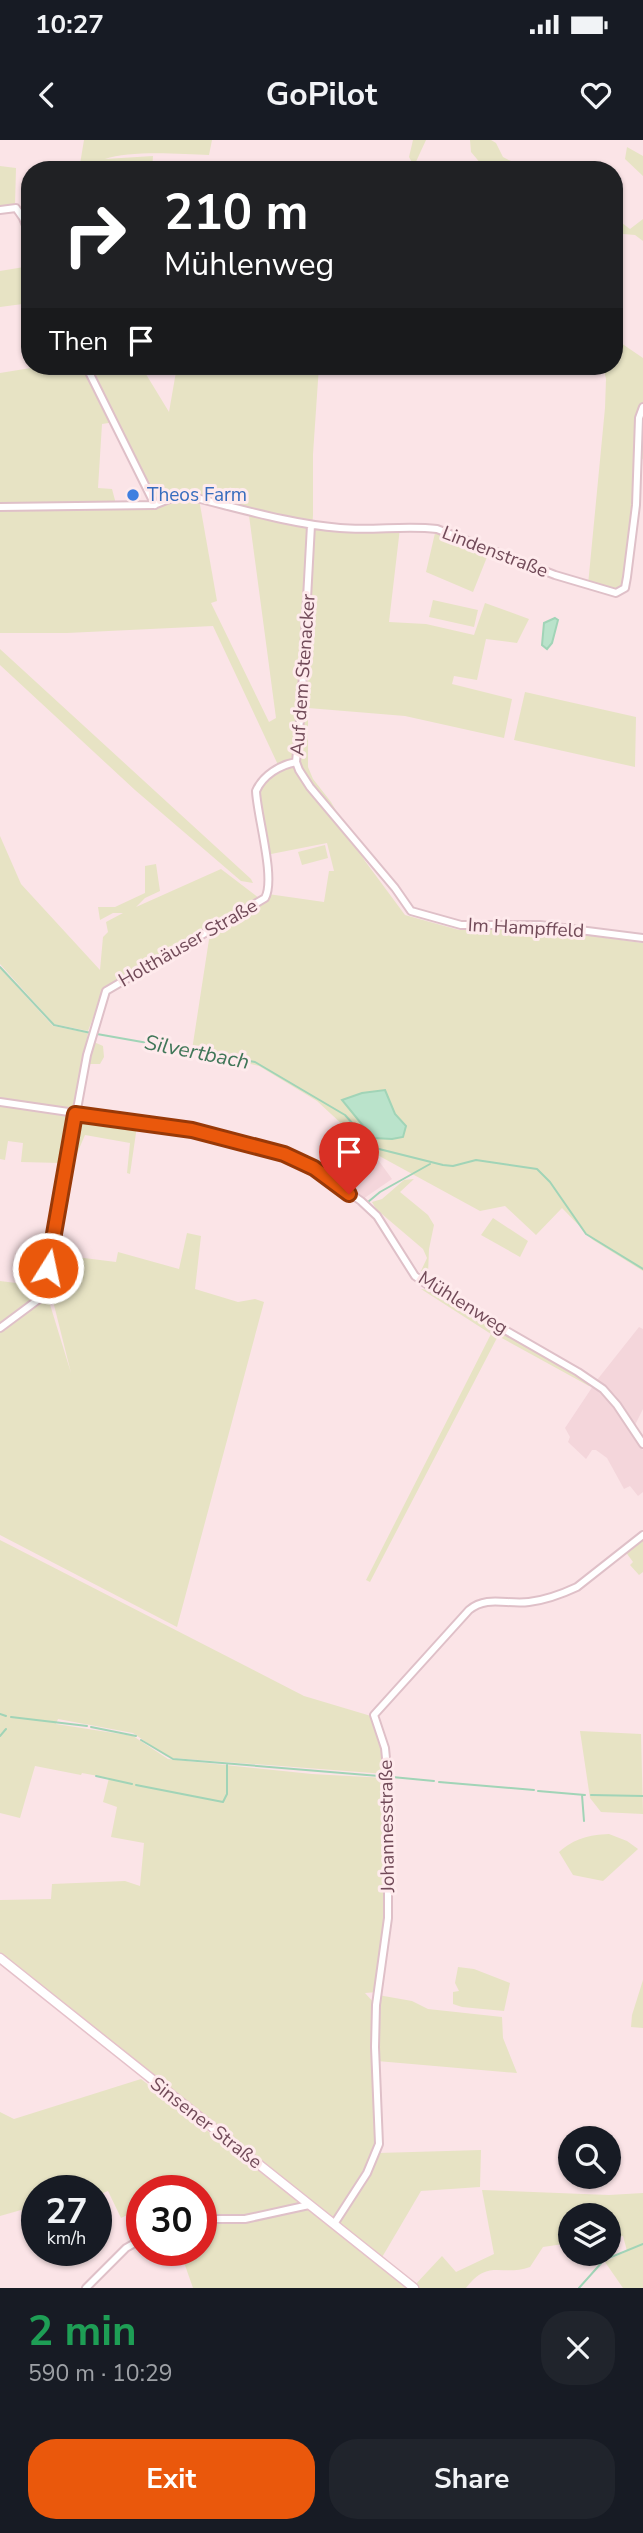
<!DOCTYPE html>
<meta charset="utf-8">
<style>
body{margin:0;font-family:"Nunito Sans",sans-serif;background:#20242c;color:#f1f3f6;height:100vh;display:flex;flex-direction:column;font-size:26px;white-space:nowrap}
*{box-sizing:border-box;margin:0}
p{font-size:23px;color:#9ea1a6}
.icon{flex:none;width:38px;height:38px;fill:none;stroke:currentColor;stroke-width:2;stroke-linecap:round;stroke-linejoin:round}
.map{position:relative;height:2148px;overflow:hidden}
.side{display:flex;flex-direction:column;background:#171b24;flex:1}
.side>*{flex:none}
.banner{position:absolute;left:21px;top:21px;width:602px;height:214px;border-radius:28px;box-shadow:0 2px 5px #0004;background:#202124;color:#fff;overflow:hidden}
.fabs{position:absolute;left:558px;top:1986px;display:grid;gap:14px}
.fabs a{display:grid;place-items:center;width:63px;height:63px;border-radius:50%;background:#171b24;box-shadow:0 2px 5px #0004;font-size:35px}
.speed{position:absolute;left:21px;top:2035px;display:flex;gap:14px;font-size:35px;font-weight:700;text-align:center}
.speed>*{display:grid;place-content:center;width:91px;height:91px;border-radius:50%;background:#171b24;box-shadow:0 2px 5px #0004;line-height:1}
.speed small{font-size:18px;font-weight:400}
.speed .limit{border:10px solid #d22;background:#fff;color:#111}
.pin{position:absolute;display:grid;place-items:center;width:60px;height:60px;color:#fff;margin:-72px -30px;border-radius:50% 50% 50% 0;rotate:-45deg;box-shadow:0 0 7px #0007}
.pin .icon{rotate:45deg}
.me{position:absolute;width:77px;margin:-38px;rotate:10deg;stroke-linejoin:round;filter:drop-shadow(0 0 5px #0008)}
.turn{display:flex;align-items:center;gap:24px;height:147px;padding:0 28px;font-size:32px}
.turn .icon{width:91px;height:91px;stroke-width:2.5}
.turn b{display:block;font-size:49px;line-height:60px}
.then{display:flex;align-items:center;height:66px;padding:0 28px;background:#0003;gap:14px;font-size:26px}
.round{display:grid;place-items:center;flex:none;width:74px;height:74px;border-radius:28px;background:#20242c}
.head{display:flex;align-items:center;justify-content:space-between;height:119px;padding:0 28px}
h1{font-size:42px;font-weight:700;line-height:52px;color:#1e9e55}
.primary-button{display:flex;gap:14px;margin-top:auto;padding:14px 28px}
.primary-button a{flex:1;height:80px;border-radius:28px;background:#ea580c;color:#fff;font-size:28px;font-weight:700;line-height:80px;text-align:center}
.primary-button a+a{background:#20242c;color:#f1f3f6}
.status{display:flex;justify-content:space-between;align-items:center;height:49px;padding:0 35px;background:#171b24;direction:ltr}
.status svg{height:19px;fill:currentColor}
header{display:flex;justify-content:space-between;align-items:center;height:91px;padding:0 28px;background:#171b24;font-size:32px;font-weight:700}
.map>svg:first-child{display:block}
.residential{fill:#f4d6db}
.green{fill:#e7e3c4;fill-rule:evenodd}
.water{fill:#bae3cb;stroke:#a1d4b7;stroke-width:2}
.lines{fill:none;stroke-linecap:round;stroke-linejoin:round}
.stream{stroke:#a1d4b7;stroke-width:2}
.street-casing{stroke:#dfc0c8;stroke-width:10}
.secondary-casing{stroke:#e5c1ca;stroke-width:11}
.street{stroke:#fff;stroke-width:6}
.secondary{stroke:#fff;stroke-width:8}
.route-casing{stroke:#983908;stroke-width:18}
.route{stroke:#ea580c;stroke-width:12}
.shop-dot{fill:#3f7fe0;stroke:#feeaec;stroke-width:2.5}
.labels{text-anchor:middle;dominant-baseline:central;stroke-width:6;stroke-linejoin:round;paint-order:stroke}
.shop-label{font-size:19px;fill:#366cbe;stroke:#feeaec;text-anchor:start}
.street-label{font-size:19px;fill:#724b59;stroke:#feeaec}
.water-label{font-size:21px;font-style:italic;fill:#407658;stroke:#feeaec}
</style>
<div class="status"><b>10:27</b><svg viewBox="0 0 49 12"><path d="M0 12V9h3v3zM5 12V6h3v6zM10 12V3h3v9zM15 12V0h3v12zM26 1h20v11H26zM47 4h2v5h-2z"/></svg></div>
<header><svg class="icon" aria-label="back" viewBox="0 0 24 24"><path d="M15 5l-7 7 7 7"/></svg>GoPilot<svg class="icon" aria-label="heart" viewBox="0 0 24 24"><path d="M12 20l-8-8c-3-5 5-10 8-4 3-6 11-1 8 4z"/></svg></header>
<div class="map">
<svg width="643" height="2148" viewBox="0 0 643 2148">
<rect width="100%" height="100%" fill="#fbe4e7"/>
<path class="residential" d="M342,984L376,1017L392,1039L363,1059L316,1025L339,986Z
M639,1187L643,1189V1269L635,1285L615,1255L597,1240Z
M593,1246L612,1264L643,1310V1352L638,1356L630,1346L624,1349L607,1318L596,1310H592L586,1319L568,1302L570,1297L565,1288Z"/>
<path class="green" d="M84,0H212L209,15C182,14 130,10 105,19L153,16L152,30H79Z
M413,0H426L414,26L409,17Z
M470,0H491L496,3L503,17L528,30H504L499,24L489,22L482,25L471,12Z
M627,7L643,16V36L625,19Z
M0,26L16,28L15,66L0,69Z
M614,77L630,89L643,79V101L635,95L623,94L614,104Z
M30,126V163L0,167V131Z
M615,199L643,218V319L637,320C636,355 637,420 620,449L613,451L588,445L605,268L606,239L603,226H614Z
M43,226H84L115,282L102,284L98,348L112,349L116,364L0,366V233Z
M89,226H141L169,272L177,226H319L313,314V375L297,611L288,622L279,627L213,486L67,493H0V370L152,366ZM199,359L248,368L276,578L269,582L211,463L217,461Z
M312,386L400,388L389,482L426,484L474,495L485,463L529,479L517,503L486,499L477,540L454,536L452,544L512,559L504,598L405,576L308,568V627L313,639L331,662L365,721L405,775L459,790L540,789L643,803V1131L593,1100L562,1068L536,1095L505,1066L480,1071L372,1012L317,961L259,926L192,910L210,793L268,754L324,762L329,731H334L327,703L266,715L257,650C266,636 281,627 298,622Z
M435,393L487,417L473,452L426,432Z
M433,460L478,470L474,487L429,477Z
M0,509L251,739L253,743L241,741L135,650L0,525Z
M525,552L636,577L635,627L514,600Z
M0,696L21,744L100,830L103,797L108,792L106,782L123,773H113L100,780L98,767H115L145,753V726L156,724L160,751L145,758L136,767L221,729L259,758L103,852L88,891L54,884L0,824Z
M325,705L328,718L302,725L298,712Z
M0,828L53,886L88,893L73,970L0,960Z
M94,902L103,906L104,917L100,924H88Z
M0,964L73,976L65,1020L61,1023L21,1022L23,1003L8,1001L5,1020L0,1019Z
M97,973C151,974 202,991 254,999L258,1005Z
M76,977L137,986L130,1034L127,1033L130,1003L85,995L69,1032Z
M414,1039L400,1052L428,1075L434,1085L429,1109L428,1134L421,1131L427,1118L423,1109L376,1069L372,1062L382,1059L404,1040Z
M493,1078L528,1101L520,1117L481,1095Z
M187,1093L201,1096L195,1149L238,1162L255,1159L264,1162L177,1487L0,1395V1141L40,1146L48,1158L71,1233L52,1157L45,1149L52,1114L116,1122L118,1112L179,1129Z
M421,1149L430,1150L593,1246H589L498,1196L370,1442L366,1440L491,1194Z
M643,1396V1432L639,1435L630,1425L633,1422L625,1411Z
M0,1400L304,1556L371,1576L383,1608L386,1634L173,1618L166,1616L133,1593L58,1579L56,1584L133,1596L168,1619L312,1634L386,1638L388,1778L378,1852L365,1853L376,1865L378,1855L412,1861L428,1869L502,1877L503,1898L517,1933L377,1921V2013L333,2080L0,1814V1760L51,1759L52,1744L125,1741L140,1746L144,1703L111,1697L117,1667L103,1662L109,1638L82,1633L81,1635L35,1626L20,1678L0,1673Z
M580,1591L641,1594L643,1674L601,1672L590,1658Z
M609,1694L627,1701L638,1709L603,1741L573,1735L559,1712C575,1698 589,1695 609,1694Z
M458,1827L474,1829L510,1843L504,1871L462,1867L453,1864V1852L459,1851L455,1843Z
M643,1840V1888L631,1887L632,1875Z
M141,1939L301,2064L244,2077H201V2051H142V2068L121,2078L108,2051L96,2056V2051H37V2069L23,2074L21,2070L0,2076V1972L14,1979Z
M481,2010L480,2047L421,2051L381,2119L336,2084L378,2013Z
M482,2050L609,2055L643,2053V2148H623L605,2122L627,2111L623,2096L609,2098V2076H570V2103L543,2107L530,2127C501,2137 489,2118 466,2148H417L414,2146L442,2116L456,2132L494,2114Z
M307,2067L407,2148H193L180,2111L201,2110V2080L219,2081Z
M37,2070V2089L27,2092L23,2076Z"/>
<path class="water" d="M555,478L558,480L552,503L547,509L542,505L544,483Z
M385,950L395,974L406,986L403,997L392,999L373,998L342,960L362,953Z"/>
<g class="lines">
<path class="stream" d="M0,827L54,885L91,893
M97,894L255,922L345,975L371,1004L379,1009L443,1025L453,1026L476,1020L537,1029L550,1042L586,1094L643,1129
M368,1062L380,1052L430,1024
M0,1574L6,1576
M11,1577L87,1586
M91,1587L136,1596
M0,1596L6,1589
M141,1600L173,1619L379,1636
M96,1636L132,1644
M392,1637L434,1641
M439,1642L534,1650
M136,1645L223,1662L227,1654V1624
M538,1651L585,1655
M582,1655L584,1681
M591,1655L643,1656
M579,2148L604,2120L643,2104"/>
<g class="street-casing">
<path id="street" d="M0,70L16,68L23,78L30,95
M86,226L155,365
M0,367L154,365L179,355L188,356C238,368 290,384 340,388C373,391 405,385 437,389L555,435L616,453L625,448L627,437L636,365L639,278L643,267
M311,385L301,569L296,622L299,630L310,647L395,748L411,771L461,785H540L643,798
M0,962L192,990L284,1014L314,1028L361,1061L377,1076L415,1136L432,1148L578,1232L603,1249L617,1265L643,1304
M0,1188L39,1159L43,1154L87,915L106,851L265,758C276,739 257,676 256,651C263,635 280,625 296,622
M201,2079H245L309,2065
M334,2084L367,2033L379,2004L375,1907L376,1865L388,1778V1639L385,1608L374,1575L469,1470C487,1455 507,1465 529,1462C546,1460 562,1454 577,1447L643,1395
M86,2148L126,2108L142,2099"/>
</g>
<g class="secondary-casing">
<path id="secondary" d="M0,1818L414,2148"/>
</g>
<use href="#street" class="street"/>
<use href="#secondary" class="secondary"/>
</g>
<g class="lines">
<g class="route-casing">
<path id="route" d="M48,1128L75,974L192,990L284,1014L314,1028L349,1054"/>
</g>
<use href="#route" class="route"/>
</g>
<circle class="shop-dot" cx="133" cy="355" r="7"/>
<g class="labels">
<g class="shop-label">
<text x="147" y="355">Theos Farm</text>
</g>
<g class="street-label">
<text transform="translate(495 412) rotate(21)">Lindenstraße</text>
<text transform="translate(303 535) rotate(-86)">Auf dem Stenacker</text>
<text transform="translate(526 788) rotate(3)">Im Hampffeld</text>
<text transform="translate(188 803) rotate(-30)">Holthäuser Straße</text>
<text transform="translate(463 1163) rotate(32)">Mühlenweg</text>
<text transform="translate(387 1686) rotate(-91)">Johannesstraße</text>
<text transform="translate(206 1983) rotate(38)">Sinsener Straße</text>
</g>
<g class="water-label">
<text transform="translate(197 912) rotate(11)">Silvertbach</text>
</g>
</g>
</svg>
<div class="fabs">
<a><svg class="icon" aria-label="search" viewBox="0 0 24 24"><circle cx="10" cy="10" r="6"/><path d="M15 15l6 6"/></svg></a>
<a><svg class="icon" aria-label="layers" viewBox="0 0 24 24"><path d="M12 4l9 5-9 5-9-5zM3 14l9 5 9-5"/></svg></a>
</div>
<div class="speed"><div>27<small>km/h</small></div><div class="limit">30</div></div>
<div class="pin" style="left:349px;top:1054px;background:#d93025"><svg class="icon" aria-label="arrive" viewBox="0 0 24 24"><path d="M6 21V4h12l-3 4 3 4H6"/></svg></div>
<svg class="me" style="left:48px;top:1128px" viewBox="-20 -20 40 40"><circle r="17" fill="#ea580c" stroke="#fff" stroke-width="3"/><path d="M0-11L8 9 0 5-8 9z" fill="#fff"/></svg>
<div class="banner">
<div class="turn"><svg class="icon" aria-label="right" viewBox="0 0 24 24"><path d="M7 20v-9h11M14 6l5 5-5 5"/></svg><div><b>210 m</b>Mühlenweg</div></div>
<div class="then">Then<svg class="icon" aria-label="arrive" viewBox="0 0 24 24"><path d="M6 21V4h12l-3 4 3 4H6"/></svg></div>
</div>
</div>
<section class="side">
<div class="head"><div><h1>2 min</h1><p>590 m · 10:29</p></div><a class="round"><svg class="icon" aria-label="close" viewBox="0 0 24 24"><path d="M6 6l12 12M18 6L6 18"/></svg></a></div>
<div class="primary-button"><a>Exit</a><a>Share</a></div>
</section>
